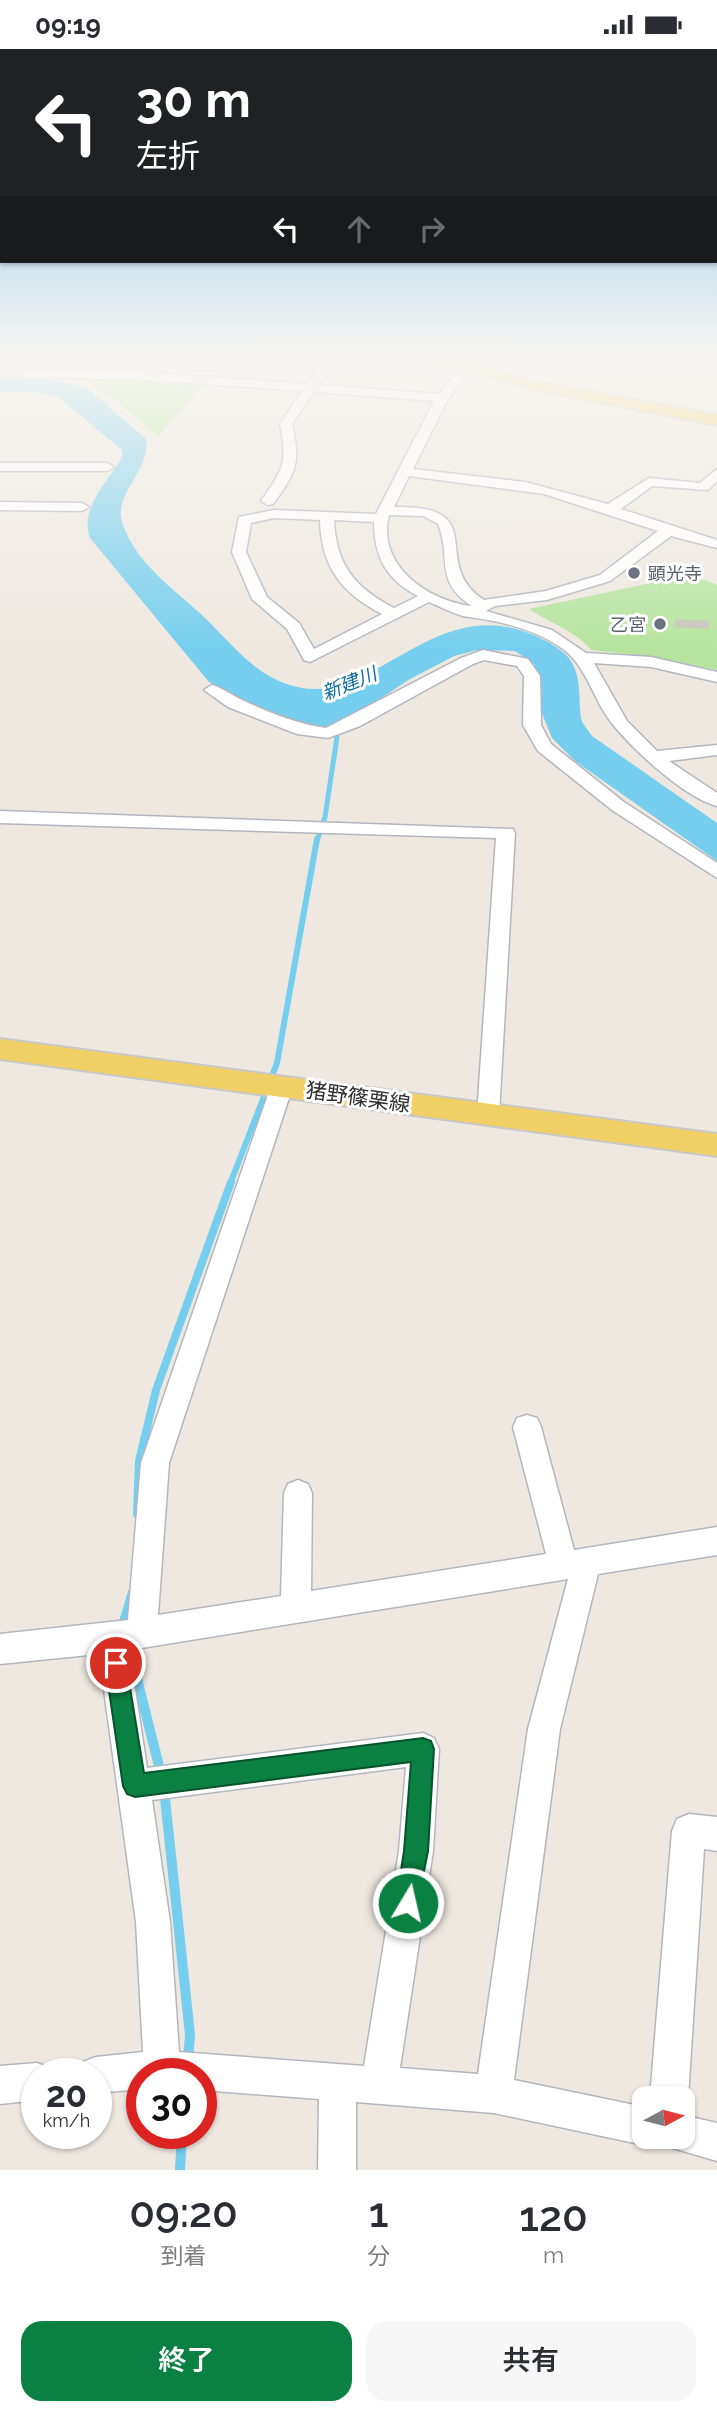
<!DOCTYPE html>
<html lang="ja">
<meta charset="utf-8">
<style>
body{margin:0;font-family:Raleway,"Noto Sans JP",sans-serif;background:#f7f7f7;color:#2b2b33;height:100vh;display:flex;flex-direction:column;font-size:26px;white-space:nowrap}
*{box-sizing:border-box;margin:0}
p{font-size:23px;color:#7c7c81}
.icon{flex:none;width:38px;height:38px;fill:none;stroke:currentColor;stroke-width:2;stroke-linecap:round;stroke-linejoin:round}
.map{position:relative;height:2121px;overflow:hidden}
.sheet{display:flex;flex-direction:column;background:#fff;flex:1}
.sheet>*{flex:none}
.banner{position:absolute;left:0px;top:0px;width:718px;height:214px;box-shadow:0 2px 5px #0004;background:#202124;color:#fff;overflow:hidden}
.needle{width:46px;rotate:83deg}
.fabs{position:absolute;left:632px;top:2037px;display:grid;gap:14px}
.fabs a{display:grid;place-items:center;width:63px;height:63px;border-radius:14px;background:#fff;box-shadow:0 2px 5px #0004;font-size:35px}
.speed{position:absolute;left:21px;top:2009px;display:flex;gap:14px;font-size:35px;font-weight:700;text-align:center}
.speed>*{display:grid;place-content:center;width:91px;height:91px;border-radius:50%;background:#fff;box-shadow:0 2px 5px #0004;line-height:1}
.speed small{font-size:18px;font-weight:400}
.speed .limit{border:10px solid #d22;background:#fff;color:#111}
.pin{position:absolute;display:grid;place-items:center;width:60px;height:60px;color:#fff;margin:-30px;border:4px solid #fff;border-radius:50%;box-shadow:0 2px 7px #0007}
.me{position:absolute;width:77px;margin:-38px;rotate:9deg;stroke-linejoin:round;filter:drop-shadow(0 0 5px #0008)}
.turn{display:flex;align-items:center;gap:24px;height:147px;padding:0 21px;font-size:32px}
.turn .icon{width:91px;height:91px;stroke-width:2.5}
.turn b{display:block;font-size:49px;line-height:60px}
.lanes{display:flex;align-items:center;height:66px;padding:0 21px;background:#0003;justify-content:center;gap:35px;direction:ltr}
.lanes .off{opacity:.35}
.eta{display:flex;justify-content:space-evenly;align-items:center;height:119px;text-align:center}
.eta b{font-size:42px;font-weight:600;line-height:49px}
.action{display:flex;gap:14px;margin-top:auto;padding:14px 21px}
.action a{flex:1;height:80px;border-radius:21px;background:#0b8043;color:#fff;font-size:28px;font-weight:600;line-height:80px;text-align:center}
.action a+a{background:#f7f7f7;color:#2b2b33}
.status{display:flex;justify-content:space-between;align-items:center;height:49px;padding:0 35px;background:#fff;direction:ltr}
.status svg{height:19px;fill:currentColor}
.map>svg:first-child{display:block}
.green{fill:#b6e49e}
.water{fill:#75ceee}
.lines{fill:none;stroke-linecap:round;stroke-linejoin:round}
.stream-far3{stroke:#75ceee;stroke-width:5}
.stream-far2{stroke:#75ceee;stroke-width:6}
.stream-far1{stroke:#75ceee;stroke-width:8}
.stream{stroke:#75ceee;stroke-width:10}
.building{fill:#cac6be;stroke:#cac4b9;stroke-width:2}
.minor-casing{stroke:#b3b6c0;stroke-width:3}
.major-casing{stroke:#c8c8c8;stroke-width:4}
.minor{fill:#fff;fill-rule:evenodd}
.major{fill:#f0cf64;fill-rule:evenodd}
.route{fill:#0b8043;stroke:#07532c;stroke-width:2}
.worship-dot{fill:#6b7280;stroke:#fff;stroke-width:2.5}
.labels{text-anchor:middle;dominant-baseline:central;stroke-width:6;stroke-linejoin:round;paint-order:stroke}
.far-worship-label{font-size:18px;fill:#5b616d;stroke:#fff;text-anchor:start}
.far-water-label{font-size:19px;font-style:italic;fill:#0f6ea0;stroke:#fff}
.street-label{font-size:21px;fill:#2d2d2d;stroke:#fff}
</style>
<div class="status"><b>09:19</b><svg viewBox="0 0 49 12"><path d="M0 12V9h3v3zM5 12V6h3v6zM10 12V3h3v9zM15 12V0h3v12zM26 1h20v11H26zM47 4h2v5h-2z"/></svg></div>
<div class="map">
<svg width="717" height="2121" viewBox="0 0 717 2121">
<rect width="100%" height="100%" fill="#eee8e0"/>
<path class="green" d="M82,330H135L203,337L158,387L113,349Z
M674,529L705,531L717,536V621L654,608L591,601C575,581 551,575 529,560Z"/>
<path class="water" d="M0,328L50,330L87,339L146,390C151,421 113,446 122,473C135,514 174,540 204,568C230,593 253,625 290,636C369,662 427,550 523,582C538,587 552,594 564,604C583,621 578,647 581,669C582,675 589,682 592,687L717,774V812L575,712L552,689L541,662L542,640L534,615L515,602L477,601L454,607L410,630L343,674L328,679L308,676L245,653L209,633L90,489C79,459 108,433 122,408V401L58,348L34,343H0Z"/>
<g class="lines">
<path class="stream-far3" d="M317,792L325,768L337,688L330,679"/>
<path class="stream-far2" d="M230,1135L277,1014L317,790"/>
<path class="stream-far1" d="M137,1465L139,1412L156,1341L231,1133
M124,1570L132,1543"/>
<path class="stream" d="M125,1569V1579
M128,1594L161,1725
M164,1740L190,1986L188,2010
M180,2121L182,2084"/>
</g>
<path class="building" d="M184,313L233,316L229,323L181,321Z
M676,571L708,573V579L676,577Z"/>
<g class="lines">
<g class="minor-casing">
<path id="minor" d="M327,305H339L318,336L439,345L461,317H469L471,320L448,350L413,420L525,433L608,455L649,429L700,434L717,420V432L708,441L652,437L621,460L717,491V499L671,487L610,532L547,551L495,557L486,562L552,581L586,604L651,608L717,623V633L651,618L594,614L627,672L657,702L717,696V706L669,712L717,744V757C684,749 622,692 604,663C592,643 585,620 568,604C542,582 501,572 469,568C458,567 441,558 429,553L310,613L304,611L287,580L252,550L232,503L239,468L274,461L376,465L434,352L314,343L292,375C301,414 296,424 273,455L268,456L261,452C283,421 288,413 280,375L302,342L132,330L0,328V320L132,322L307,335ZM409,427L544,445L658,482L600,526L546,542L484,551C427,514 494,456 394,458ZM389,466L423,467L438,475C452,509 433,532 472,557C428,552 376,516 389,466ZM274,469L320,471C321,517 341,544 382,565L314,600L299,574L267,548L246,503L251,474ZM334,471L374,473C374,507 386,531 418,547L394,559C355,539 336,516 334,471Z
M0,414H107L114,418L107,422H0Z
M0,453L82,454L89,458L82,462L0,461Z
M483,601L528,610L540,627L541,676L551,695L624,753L717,814V829L612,761L538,702L523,676L524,627L517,617L484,611L473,615L360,677L328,689L297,685L228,658L204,641L212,636C223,639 231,646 242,651C268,663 297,675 326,679L461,609Z
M0,762L513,780L515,784L499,1066L496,1072L488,1075L480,1072L477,1066L496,789L0,774Z
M282,1029L290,1031L293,1037L169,1414L158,1566L281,1547L284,1444L288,1435L298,1431L308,1435L312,1444L311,1542L546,1505L513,1378L517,1369L527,1366L537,1369L541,1378L574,1501L717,1478V1506L598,1525L560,1680L514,2031L644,2058V2088H658L644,2096L494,2064L356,2053V2121H318L319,2050L201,2041V2025H142V2040L96,2044V2025H78L83,2013L96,2008L143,2003L136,1873L99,1605L0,1615V1585L128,1571L141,1414L271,1037L274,1031ZM568,1530L528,1680L478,2025L400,2019L433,1802L439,1700L434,1689L423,1684L147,1719L129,1601ZM406,1718L399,1802L364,2017L179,2003L170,1873L152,1751Z
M689,1765L717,1768V1802L704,1800L688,2049L682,2061V2049H650L672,1782L677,1770Z
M37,2014L50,2019L52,2025H37V2051L0,2055V2017Z
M682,2066L717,2074V2112L669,2098L664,2088H682Z"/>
</g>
<g class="major-casing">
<path id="major" d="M406,305H432L533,332L717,366V376L532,340Z
M0,990L717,1085V1107L0,1010Z"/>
</g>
<use href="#minor" class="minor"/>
<use href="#major" class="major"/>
</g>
<linearGradient id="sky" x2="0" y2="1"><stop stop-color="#7abeea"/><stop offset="0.51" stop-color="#f7f5f1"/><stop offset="1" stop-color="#f7f5f1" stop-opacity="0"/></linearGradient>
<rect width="717" height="602" fill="url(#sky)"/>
<path class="route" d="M116,1603L123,1606L126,1614L144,1724L423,1689L431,1692L434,1700L428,1802L416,1862L408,1866L399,1862L396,1854L404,1802L411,1713L135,1748L127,1745L123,1737L105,1614L108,1606Z"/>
<g class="worship-dot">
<circle cx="634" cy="524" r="7"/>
<circle cx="660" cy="575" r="7"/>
</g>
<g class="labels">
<g class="far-worship-label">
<text x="648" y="524">顕光寺</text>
<text x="646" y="575" text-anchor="end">乙宮</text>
</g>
<g class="far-water-label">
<text transform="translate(349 634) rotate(-22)">新建川</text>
</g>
<g class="street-label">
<text transform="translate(358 1048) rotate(8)">猪野篠栗線</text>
</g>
</g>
</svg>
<div class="fabs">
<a><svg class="needle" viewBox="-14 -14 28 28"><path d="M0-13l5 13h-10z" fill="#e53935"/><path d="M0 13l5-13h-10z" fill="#7c7c81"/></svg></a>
</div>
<div class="speed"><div>20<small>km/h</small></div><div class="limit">30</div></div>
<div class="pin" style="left:116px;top:1614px;background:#d93025"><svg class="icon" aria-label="arrive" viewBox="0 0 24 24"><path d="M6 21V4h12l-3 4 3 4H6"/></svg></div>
<svg class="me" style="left:408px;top:1854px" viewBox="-20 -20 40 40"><circle r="17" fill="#0b8043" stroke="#fff" stroke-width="3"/><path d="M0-11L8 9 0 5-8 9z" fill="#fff"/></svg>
<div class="banner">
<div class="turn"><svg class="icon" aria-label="left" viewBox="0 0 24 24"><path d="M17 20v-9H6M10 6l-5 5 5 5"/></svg><div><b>30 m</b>左折</div></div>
<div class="lanes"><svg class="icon" aria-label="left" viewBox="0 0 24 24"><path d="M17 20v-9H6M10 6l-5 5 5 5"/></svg><svg class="icon off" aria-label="ahead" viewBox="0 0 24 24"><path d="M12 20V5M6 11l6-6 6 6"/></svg><svg class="icon off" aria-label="right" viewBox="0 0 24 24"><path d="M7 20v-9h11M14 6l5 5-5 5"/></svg></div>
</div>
</div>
<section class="sheet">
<div class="eta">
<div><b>09:20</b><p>到着</p></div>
<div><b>1</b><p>分</p></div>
<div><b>120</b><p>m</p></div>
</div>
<div class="action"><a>終了</a><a>共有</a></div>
</section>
